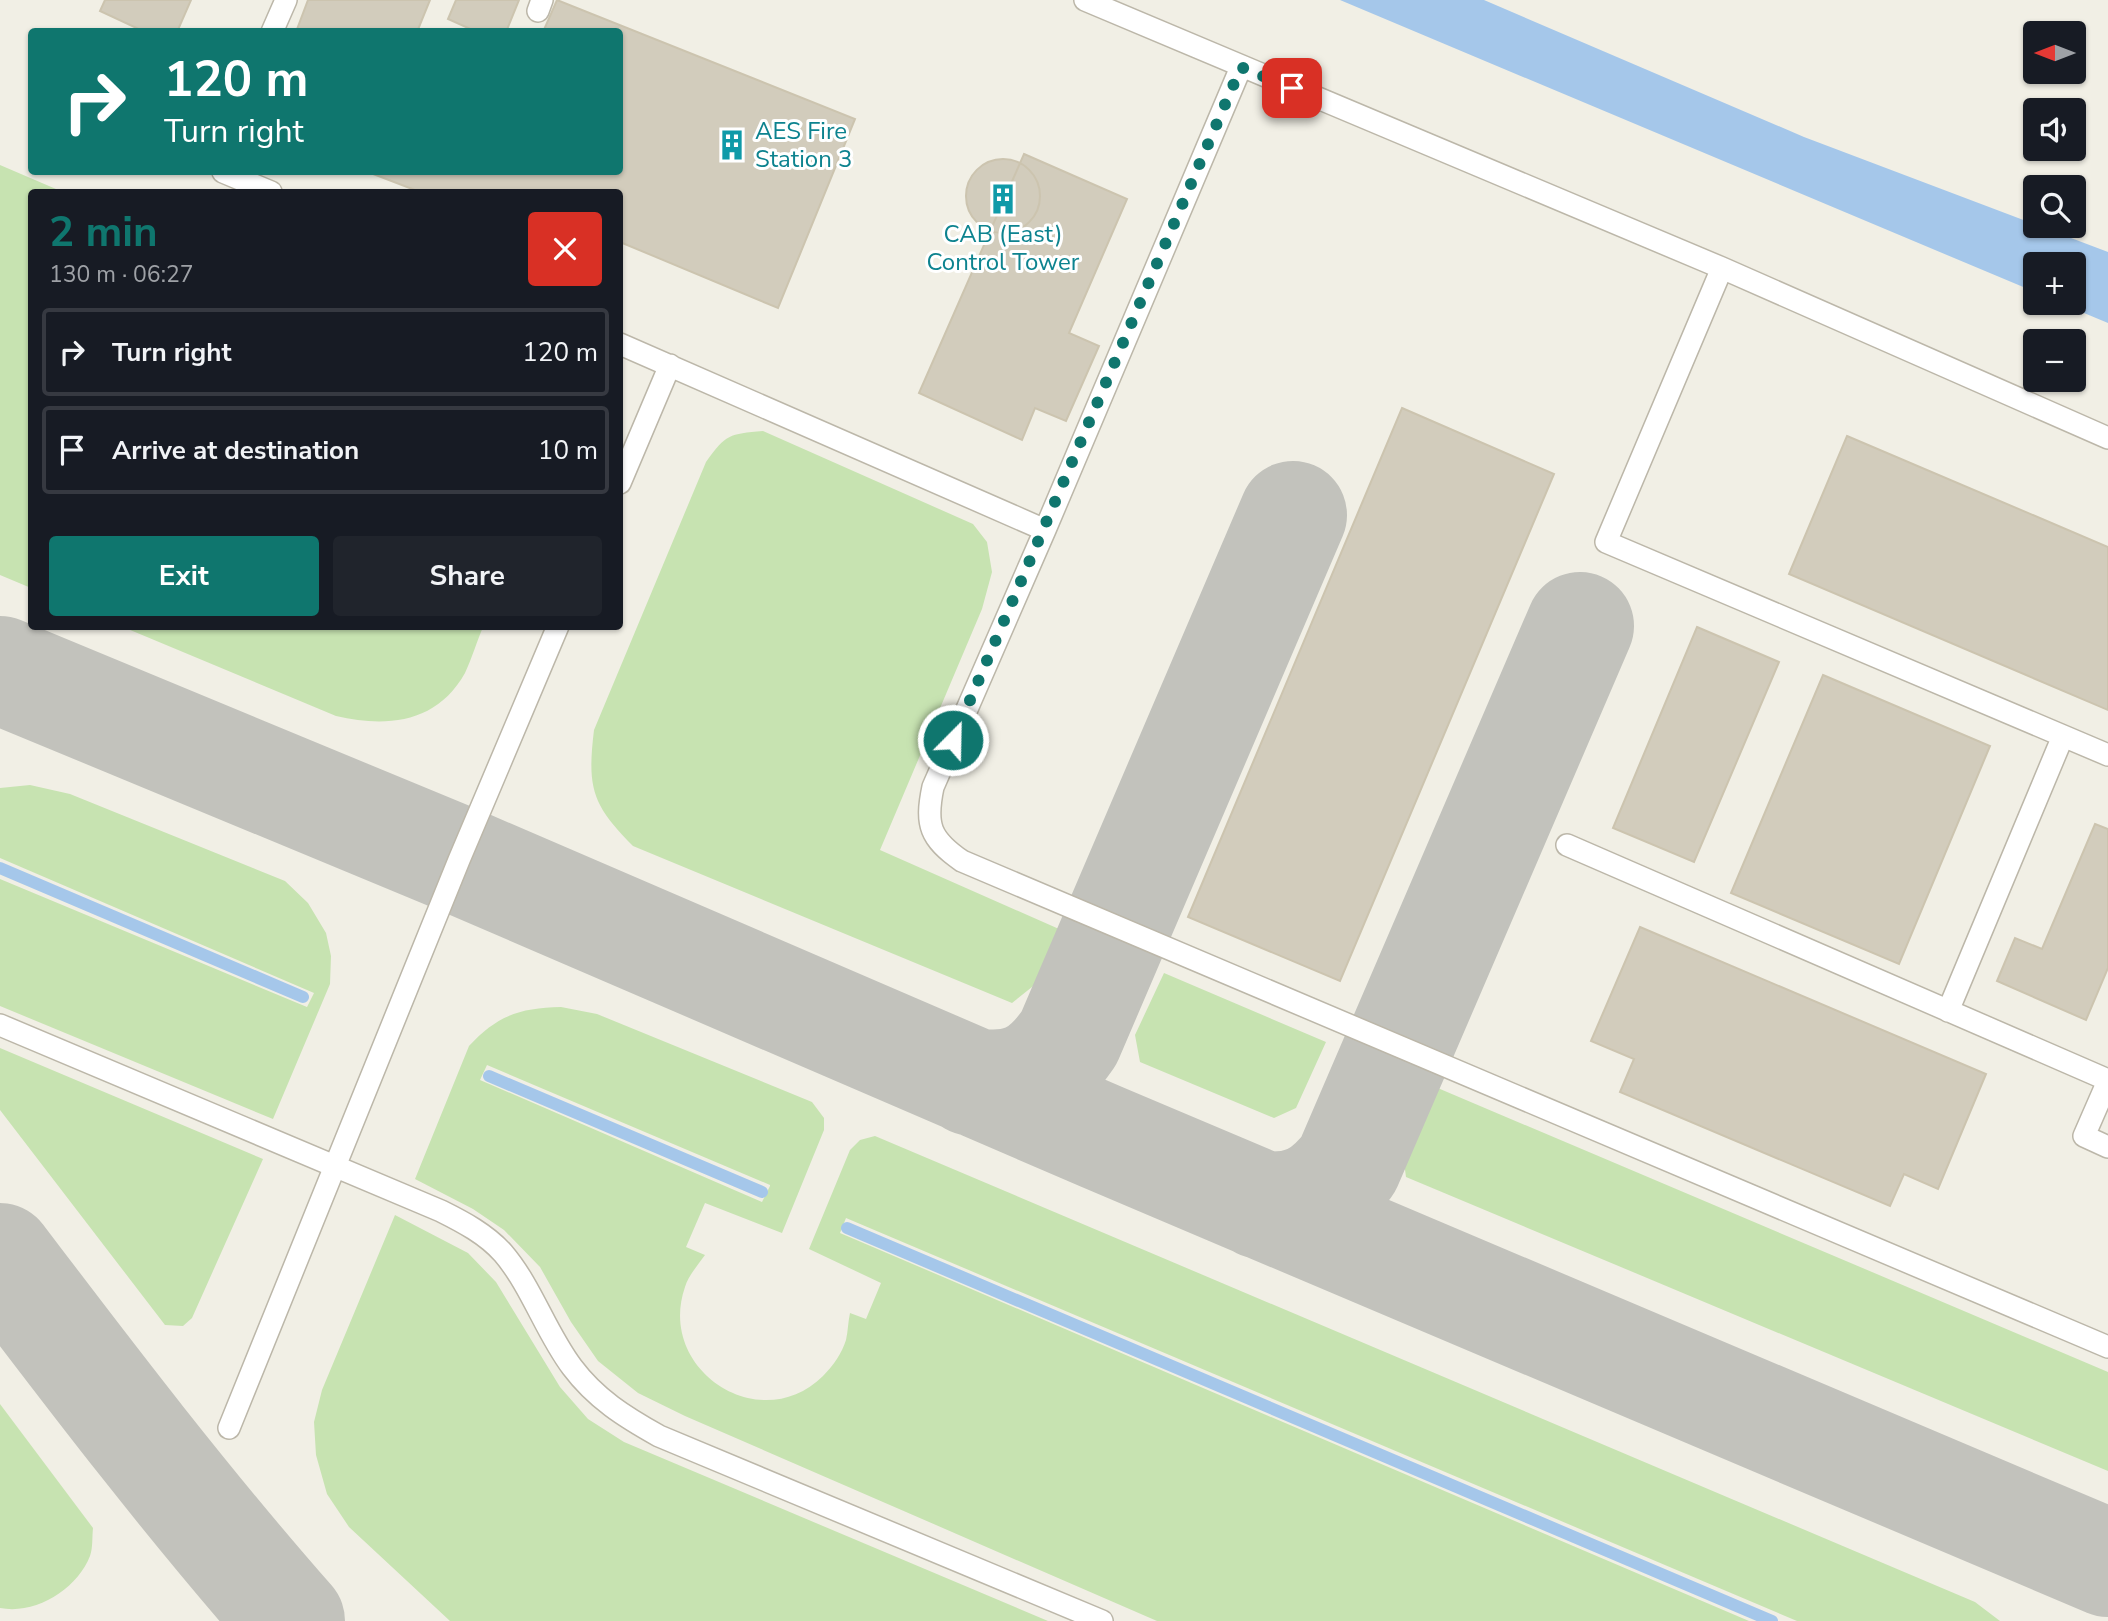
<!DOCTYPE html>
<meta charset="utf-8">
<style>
body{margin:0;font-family:"Nunito Sans",sans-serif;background:#20242c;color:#f1f3f6;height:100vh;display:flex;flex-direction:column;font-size:26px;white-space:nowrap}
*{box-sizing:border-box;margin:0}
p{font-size:23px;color:#9ea1a6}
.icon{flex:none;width:38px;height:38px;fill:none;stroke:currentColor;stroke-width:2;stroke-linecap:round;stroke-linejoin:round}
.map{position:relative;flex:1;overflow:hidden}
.panel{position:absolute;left:28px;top:189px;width:595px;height:441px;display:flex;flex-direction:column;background:#171b24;border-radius:7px;box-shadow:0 2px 5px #0004}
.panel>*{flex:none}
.banner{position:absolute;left:28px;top:28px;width:595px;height:147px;border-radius:7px;box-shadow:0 2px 5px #0004;background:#0f766e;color:#fff;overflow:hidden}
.needle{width:46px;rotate:270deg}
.buttons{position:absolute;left:2023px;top:21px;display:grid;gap:14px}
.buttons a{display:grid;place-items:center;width:63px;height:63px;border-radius:7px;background:#171b24;box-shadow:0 2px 5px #0004;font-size:35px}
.pin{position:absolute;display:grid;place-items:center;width:60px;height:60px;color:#fff;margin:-30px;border-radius:14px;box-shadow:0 4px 10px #0006}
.me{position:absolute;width:77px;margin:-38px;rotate:23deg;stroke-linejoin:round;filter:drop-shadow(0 0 5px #0008)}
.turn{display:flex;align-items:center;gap:24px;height:147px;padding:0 21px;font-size:32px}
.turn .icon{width:91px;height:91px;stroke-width:2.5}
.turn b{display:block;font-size:49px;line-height:60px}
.round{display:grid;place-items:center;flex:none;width:74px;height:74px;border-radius:7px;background:#20242c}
.summary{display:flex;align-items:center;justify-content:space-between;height:119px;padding:0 21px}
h1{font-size:42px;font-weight:700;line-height:52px;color:#0f766e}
.button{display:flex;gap:14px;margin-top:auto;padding:14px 21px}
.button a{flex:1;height:80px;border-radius:7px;background:#0f766e;color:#fff;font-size:28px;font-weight:700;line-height:80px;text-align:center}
.button a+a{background:#20242c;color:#f1f3f6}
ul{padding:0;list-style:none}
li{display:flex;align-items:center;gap:21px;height:88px;margin:0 14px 10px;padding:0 7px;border:4px solid #363941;border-radius:7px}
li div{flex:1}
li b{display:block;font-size:26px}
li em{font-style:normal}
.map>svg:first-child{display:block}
.green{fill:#c7e3b1;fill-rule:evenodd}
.water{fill:#a5c7ea}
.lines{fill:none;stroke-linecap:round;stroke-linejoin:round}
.stream{stroke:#a5c7ea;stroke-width:12}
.taxiway{stroke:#c2c2bc;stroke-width:108}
.building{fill:#d2ccbc;stroke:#ccc4af;stroke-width:2}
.lane-casing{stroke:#bcb7a9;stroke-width:24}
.lane{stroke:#fff;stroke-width:21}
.route{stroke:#0f766e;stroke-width:12;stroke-dasharray:0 21.6}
.labels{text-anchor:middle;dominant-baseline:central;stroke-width:6;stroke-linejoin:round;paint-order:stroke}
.culture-label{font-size:24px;fill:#0d838f;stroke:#fff;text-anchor:start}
</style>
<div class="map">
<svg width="2108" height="1621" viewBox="0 0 2108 1621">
<rect width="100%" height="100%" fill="#f1efe5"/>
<path class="green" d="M0,165L63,192H32L31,588L0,575Z
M763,431L973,524L987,542L992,572L982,609L880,850L1059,929L1037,983L1012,1003L633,846C592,805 587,788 594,730L706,462C726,434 729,434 763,431Z
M123,627H483C477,641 472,658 465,673C437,723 387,728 336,716Z
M30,785L70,794L285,881L308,903L326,933L331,956L330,984L273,1119L0,1006V879L307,1007L314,993L0,858V788Z
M1164,973L1326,1042L1296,1108L1274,1118L1140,1062L1135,1035Z
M561,1007L597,1014L812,1102L824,1118V1130L782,1233L705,1203L686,1247L705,1255C698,1265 688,1276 685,1287C656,1370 761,1438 823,1376C833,1366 842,1353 846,1340C848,1331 848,1322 850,1313L866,1319L881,1283L809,1249L850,1150L860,1140L875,1136L1975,1602L2000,1621H1797L846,1218L840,1233L1749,1621H1157L685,1416L638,1393L598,1361L571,1322L540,1267L504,1230L473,1209L415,1179L469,1046C498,1015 520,1008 561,1007ZM487,1065L770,1185V1186L762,1202L480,1080Z
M0,1048L263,1159L192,1318L183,1326L165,1325L0,1110Z
M1433,1086L2108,1372V1471L1406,1177L1403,1155Z
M395,1215L468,1253L496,1282L560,1387L588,1419L624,1442L1048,1621H450L349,1527L327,1494L316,1455L314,1422L322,1390Z
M0,1404L93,1528C92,1537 93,1548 90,1556C77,1589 36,1615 0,1608Z"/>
<path class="water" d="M1340,0H1484L1804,137L2108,252V323L2060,303H2074V264H2035V292Z"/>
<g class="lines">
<path class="stream" d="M0,868L303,997
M489,1076L762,1192
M847,1228L1772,1621"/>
<path class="taxiway" d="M0,670L459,860L1102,1137L2108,1563
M972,1082C1019,1088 1043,1076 1069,1038L1293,515
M1261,1205C1301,1208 1324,1196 1348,1165L1580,626
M0,1257C94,1381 188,1504 291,1621"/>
</g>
<path class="building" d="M105,0H191L177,32H145L100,11Z
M308,0H430L417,32H296Z
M456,0H519L506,32H477L448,19Z
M557,0L855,119L778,308L620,242V192H420L368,172H620V32H543Z
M1024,154L1127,199L1069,333L1099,346L1066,421L1035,408L1022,440L919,393Z
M966 196a37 37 0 1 1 74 0a37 37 0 1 1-74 0Z
M1402,408L1554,474L1340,981L1188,917Z
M1847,436L2108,547V710L1789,574Z
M1697,627L1779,662L1694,862L1613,828Z
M1823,675L1990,746L1899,964L1731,893Z
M2095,824L2108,829V968L2086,1020L1997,981L2015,938L2042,949Z
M1640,927L1986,1074L1938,1189L1904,1174L1890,1206L1620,1092L1634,1059L1591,1041Z"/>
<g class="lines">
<g class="lane-casing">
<path id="lane" d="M1085,0L1722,268L2108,438
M538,11L542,0
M272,32L286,0
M1241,67L1045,530L933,787C925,825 930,839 962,861L2108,1347
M223,172L271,192
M1722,268L1606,542L2108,755
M620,344L1045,530
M620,483L670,365
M1567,845L2108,1080
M1948,1011L2063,736
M0,1025L441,1211C463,1222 486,1234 503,1253C532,1287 545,1331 572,1367C596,1399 625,1417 659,1436L1102,1621
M2108,1081L2084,1136L2108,1147
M229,1428L459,860L558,626"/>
</g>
<use href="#lane" class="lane"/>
</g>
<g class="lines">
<path class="route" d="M953,740L1241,67L1292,88"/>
</g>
<defs>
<g id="building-bare" transform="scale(2.415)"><path d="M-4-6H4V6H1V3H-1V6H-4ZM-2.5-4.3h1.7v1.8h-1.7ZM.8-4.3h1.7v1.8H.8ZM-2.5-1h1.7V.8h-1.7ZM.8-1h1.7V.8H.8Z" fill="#0f9aa8" stroke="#fff" stroke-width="2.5" paint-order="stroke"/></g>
</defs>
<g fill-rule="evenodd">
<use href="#building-bare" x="732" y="145"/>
<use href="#building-bare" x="1003" y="199"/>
</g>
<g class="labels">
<g class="culture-label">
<text x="755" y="131">AES Fire<tspan x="755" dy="28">Station 3</tspan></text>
<text x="1003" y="234" text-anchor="middle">CAB (East)<tspan x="1003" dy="28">Control Tower</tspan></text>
</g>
</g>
</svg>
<div class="buttons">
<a><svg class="needle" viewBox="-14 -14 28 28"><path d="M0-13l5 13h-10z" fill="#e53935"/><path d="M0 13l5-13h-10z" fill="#9ea1a6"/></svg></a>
<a><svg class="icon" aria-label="sound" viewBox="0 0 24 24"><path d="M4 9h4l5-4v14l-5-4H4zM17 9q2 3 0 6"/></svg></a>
<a><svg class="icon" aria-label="search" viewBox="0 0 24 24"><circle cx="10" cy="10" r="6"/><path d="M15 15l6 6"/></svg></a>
<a>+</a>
<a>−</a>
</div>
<div class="pin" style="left:1292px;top:88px;background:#d93025"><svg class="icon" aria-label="arrive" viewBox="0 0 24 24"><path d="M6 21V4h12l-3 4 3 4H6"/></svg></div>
<svg class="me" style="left:953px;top:740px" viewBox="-20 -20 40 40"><circle r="17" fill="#0f766e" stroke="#fff" stroke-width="3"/><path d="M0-11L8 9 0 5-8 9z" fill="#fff"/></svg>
<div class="banner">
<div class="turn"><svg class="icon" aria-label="right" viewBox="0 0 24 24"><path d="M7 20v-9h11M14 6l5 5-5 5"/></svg><div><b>120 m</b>Turn right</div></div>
</div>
<section class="panel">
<div class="summary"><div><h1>2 min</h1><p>130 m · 06:27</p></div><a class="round" style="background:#d93025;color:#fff"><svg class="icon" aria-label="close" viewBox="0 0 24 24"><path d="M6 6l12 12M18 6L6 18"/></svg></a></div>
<ul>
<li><svg class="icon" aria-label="right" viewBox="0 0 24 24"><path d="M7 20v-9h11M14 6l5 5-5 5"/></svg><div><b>Turn right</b></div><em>120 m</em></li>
<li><svg class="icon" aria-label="arrive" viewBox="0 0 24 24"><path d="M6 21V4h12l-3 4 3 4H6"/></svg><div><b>Arrive at destination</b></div><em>10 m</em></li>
</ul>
<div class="button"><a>Exit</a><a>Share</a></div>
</section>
</div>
